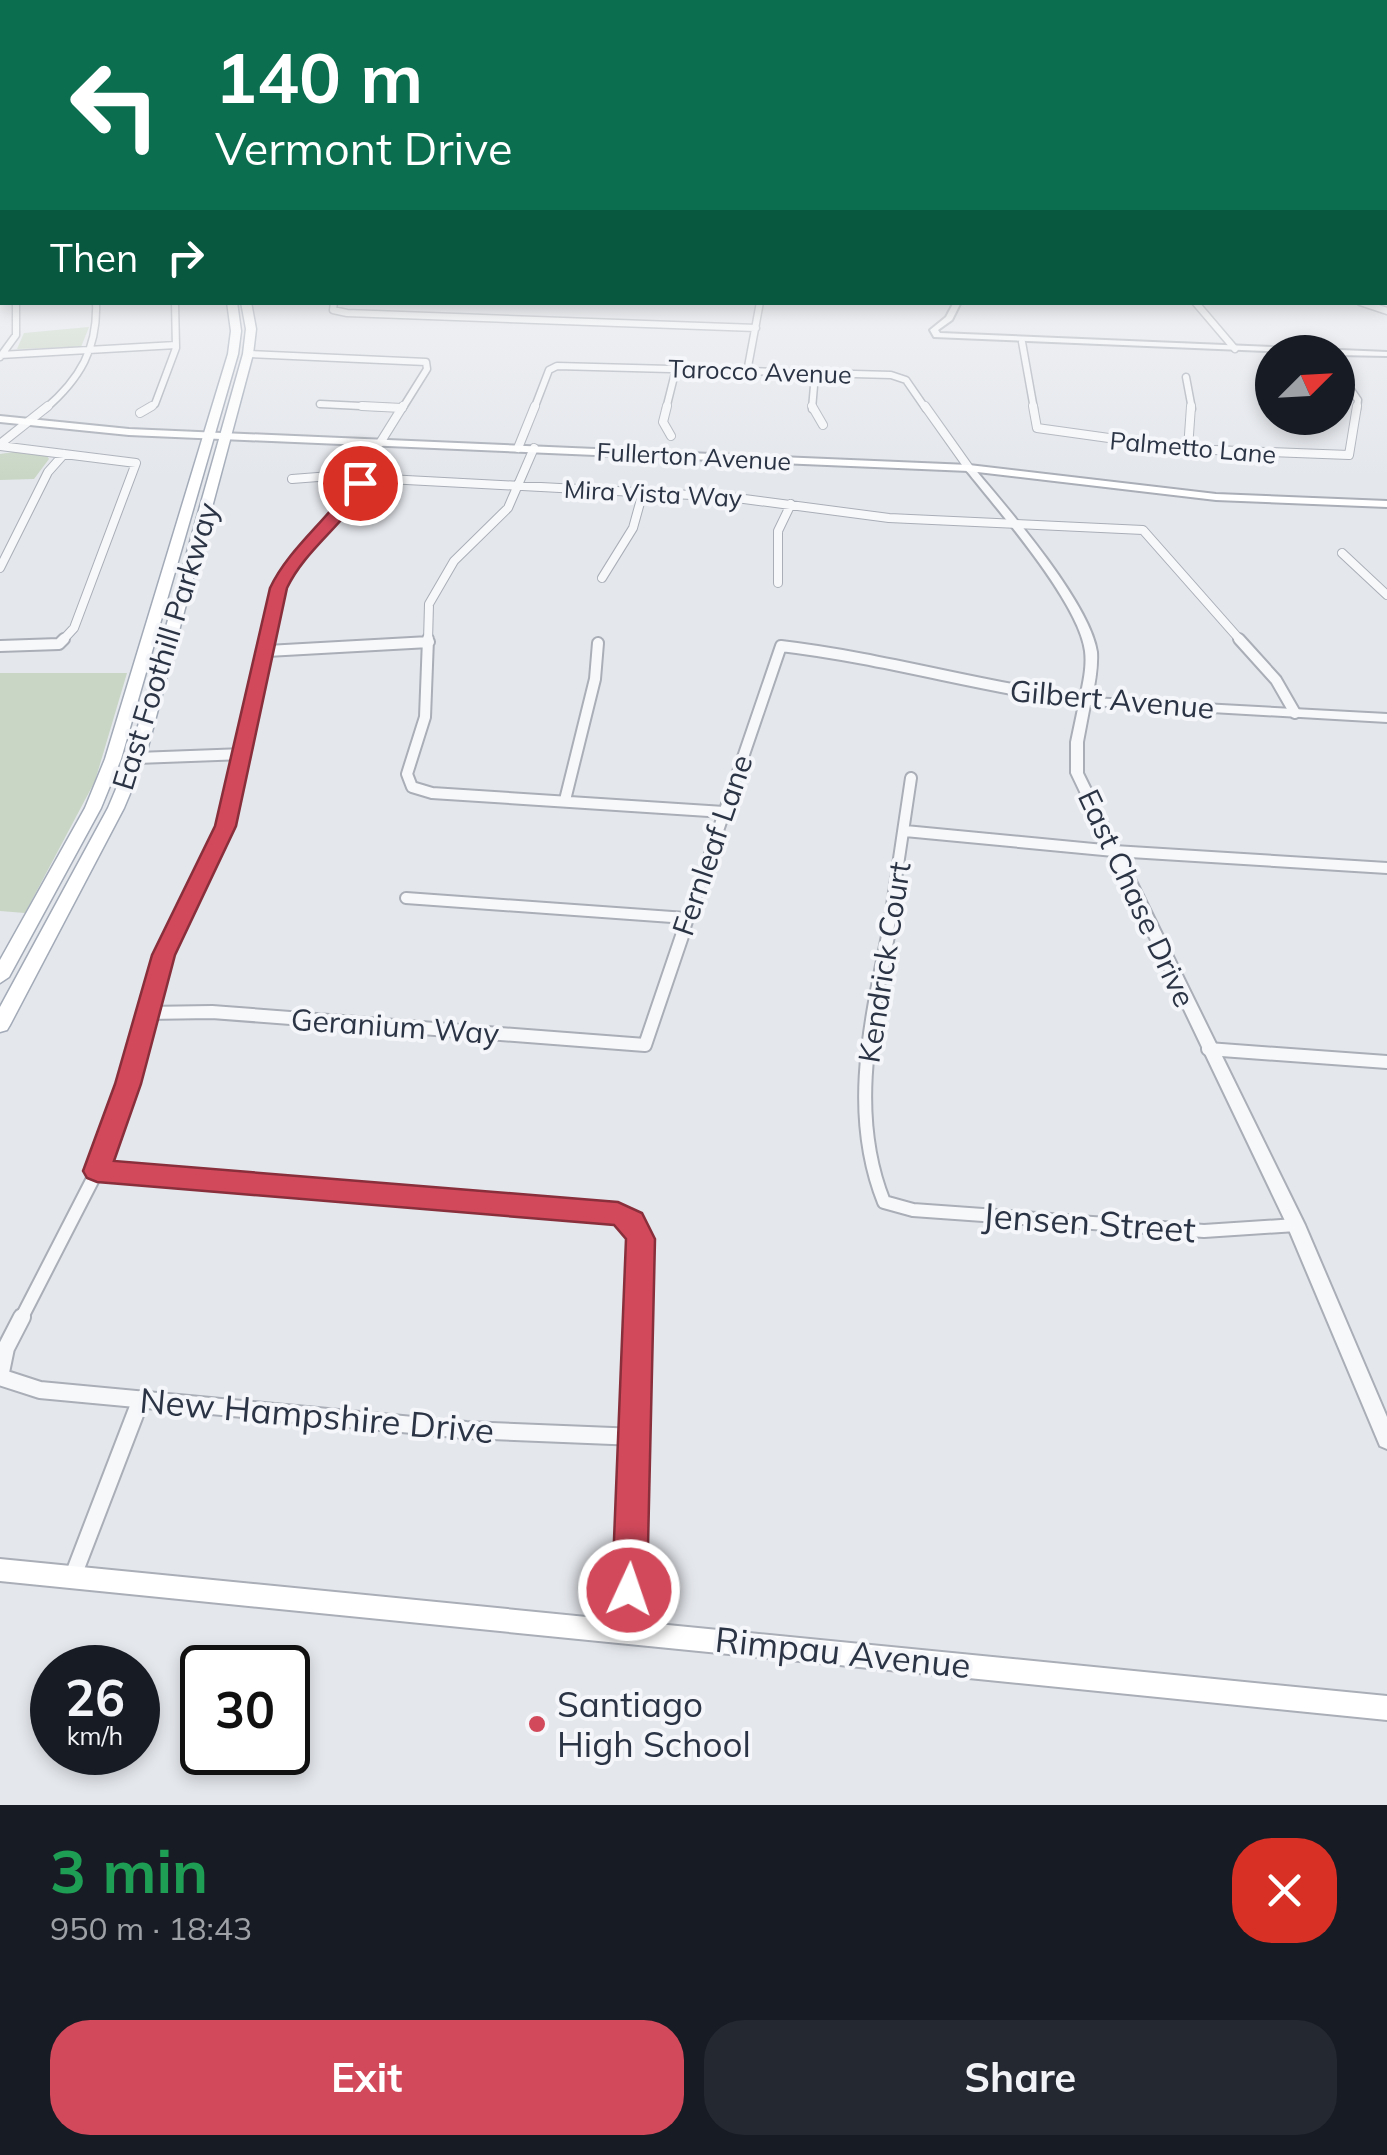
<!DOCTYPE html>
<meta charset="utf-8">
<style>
body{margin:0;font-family:Mulish,sans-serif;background:#242831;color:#f1f3f6;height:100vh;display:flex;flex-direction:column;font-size:38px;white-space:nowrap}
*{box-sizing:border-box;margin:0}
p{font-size:32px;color:#9ea1a6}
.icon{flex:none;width:55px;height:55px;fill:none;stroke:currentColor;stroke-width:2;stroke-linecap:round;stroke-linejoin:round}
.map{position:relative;height:1805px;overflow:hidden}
.sheet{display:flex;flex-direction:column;background:#171b24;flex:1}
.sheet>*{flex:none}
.hud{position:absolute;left:0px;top:0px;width:1388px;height:305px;box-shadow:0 5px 15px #0003;background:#0b6e4f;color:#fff;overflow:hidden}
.needle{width:65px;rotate:66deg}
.controls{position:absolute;left:1255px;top:335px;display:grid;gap:20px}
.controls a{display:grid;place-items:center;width:100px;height:100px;border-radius:50%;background:#171b24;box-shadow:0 5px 15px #0003;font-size:50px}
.speed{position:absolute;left:30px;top:1645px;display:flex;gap:20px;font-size:50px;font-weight:700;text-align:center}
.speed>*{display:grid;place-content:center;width:130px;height:130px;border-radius:50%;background:#171b24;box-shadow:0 5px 15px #0003;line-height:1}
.speed small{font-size:25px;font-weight:400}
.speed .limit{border:5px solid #111;border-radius:15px;background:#fff;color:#111}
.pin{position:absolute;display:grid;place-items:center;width:85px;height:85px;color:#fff;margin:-42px;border:5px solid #fff;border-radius:50%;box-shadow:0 2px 10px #0007}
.me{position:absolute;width:110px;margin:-55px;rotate:3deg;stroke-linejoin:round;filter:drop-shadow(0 0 8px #0008)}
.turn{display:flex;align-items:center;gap:35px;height:210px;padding:0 50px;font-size:45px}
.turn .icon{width:130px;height:130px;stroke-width:2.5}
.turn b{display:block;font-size:70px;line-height:85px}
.then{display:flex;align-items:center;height:95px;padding:0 50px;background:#0003;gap:20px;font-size:38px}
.round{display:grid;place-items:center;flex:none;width:105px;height:105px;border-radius:40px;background:#242831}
.headline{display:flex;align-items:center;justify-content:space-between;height:170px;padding:0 50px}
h1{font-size:60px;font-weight:700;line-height:75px;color:#1e9e55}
.button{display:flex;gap:20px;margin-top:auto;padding:20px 50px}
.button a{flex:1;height:115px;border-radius:40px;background:#d1495b;color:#fff;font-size:40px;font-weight:700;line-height:115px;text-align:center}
.button a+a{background:#242831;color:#f1f3f6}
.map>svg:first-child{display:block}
.green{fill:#c9d6c5}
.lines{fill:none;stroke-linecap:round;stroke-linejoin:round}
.minor-far4-casing{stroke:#a9aeb7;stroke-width:9}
.minor-far3-casing{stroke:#a9aeb7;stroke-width:10}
.minor-far2-casing{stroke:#a9aeb7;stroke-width:14}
.minor-far1-casing{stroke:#a9aeb7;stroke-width:16}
.minor-casing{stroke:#a9aeb7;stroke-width:20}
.tertiary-casing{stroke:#a9aeb7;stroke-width:4}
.secondary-casing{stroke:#a9aeb7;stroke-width:4}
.primary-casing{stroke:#a3abb8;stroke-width:3}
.minor-far4{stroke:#f7f8fa;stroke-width:6}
.minor-far3{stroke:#f7f8fa;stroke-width:8}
.minor-far2{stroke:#f7f8fa;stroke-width:10}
.minor-far1{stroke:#f7f8fa;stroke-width:12}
.minor{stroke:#f7f8fa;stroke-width:16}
.tertiary{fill:#f7f8fa;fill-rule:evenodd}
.secondary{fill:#fff;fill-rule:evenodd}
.primary{fill:#fff;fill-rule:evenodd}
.route{fill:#d1495b;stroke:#882f3b;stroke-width:2.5}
.poi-dot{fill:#d1495b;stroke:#f4f6f9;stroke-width:4}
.labels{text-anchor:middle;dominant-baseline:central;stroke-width:8;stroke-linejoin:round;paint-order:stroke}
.far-street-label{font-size:25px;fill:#2b3445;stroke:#f4f6f9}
.street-label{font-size:30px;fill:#2b3445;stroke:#f4f6f9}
.near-street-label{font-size:35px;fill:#2b3445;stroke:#f4f6f9}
.near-poi-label{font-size:35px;fill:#2b3445;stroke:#f4f6f9;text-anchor:start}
</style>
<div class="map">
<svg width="1387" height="1805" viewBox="0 0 1387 1805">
<rect width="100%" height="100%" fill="#e4e7ec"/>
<path class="green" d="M89,327L81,347L17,349L24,333Z
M14,452L47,456L49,459L34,479L0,480V454Z
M127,673L95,781L25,913L0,911V673Z"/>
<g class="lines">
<g class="minor-far4-casing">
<path id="minor-far4" d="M334,302L333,310L347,313L756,328
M1195,302L1235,349
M1360,302L1387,311
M1022,342L1034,409
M248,354L426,362L427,369L402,409
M0,355L176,345
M0,357L16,335V302
M1338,371L1358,400L1357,409
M747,372L760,302
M1186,377L1192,409
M320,404L402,408
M45,409C80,379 98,348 96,302
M147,409L155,404L176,348L175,302
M534,409L549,370L557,366L891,375L906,380L926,409
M666,409L676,369
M812,409L815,374"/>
</g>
<g class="minor-far3-casing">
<path id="minor-far3" d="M362,406L402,408
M667,406L663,422L671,436
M812,406L823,425
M925,406L969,468
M1033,406L1037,428L1188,449L1349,455L1357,406
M140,413L152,406
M380,443L403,406
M0,444L48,406
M0,446L136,463L74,628L62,641
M518,448L535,406
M1188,449L1191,406
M292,479L331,476L729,497L889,518L1143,530L1241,641
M1342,553L1387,595
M0,568L48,472L64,454
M602,578L633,528L643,492
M778,583V531L791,504
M266,641L278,588L287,573L363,478
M428,641L429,604L454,561L508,508L534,448"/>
</g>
<g class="minor-far2-casing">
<path id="minor-far2" d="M428,639L425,717L407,774L412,787L432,793L724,812
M1239,639L1276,680L1295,713
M0,646L59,644L64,639
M267,651L429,642
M137,758L244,754
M565,800L595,679L598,643
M905,831L1114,851L1387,868
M406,898L686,918
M172,939L226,826L267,639
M681,939L781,646C883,658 981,687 1082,701
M887,939L911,778"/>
</g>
<g class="minor-far1-casing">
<path id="minor-far1" d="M888,936C870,1025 849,1115 884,1202L913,1210L1204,1231L1296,1225
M146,1013L212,1012L645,1045L682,936
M1208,1049L1387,1062
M97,1171L618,1213C654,1232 639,1284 638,1319
M21,1319L97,1171L173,936"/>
</g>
<g class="minor-casing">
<path id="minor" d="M22,1317L6,1348L0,1377L40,1390L466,1430L637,1437
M73,1576L141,1399
M627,1630L638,1317"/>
</g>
<g class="tertiary-casing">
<path id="tertiary" d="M954,302H961L952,320L938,330L940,333L1387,352V356L1338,355V352H1291L934,337L930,330L946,317Z
M966,466H972C1006,506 1090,603 1097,652C1098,667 1095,683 1092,698L1387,714V722L1090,705L1083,742V773L1305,1225L1387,1417V1449L1380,1446L1287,1225L1071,773V742L1079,704L1076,701L1080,698C1083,683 1087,667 1085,651C1079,603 998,510 966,470Z"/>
</g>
<g class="secondary-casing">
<path id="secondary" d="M0,416L129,429L969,465L1216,494L1387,501V507L1216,500L969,471L129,435L0,422Z
M0,1559L1387,1696V1720L0,1581Z"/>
</g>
<g class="primary-casing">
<path id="primary" d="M227,302H237L241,331L238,354L121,759L101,808L9,977L0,983V960L85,808L105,759L228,354L231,331Z
M241,302H251L256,329L253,354L145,758L124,808L10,1025L7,1030L0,1032V1007L108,808L129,758L243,354L246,329Z"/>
</g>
<use href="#minor-far4" class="minor-far4"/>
<use href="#minor-far3" class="minor-far3"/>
<use href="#minor-far2" class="minor-far2"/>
<use href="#minor-far1" class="minor-far1"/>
<use href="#minor" class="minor"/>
<use href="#tertiary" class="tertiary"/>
<use href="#secondary" class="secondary"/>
<use href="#primary" class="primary"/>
</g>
<linearGradient id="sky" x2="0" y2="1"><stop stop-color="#8bb4dd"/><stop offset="0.47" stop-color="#f3f4f6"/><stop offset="1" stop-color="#f3f4f6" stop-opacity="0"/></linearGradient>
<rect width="1387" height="478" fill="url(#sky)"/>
<path class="route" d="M354,479L368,483C347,523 306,548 287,588L236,826L175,955L141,1084L114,1161L618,1202L642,1213L655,1239L647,1590L641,1602L629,1607L617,1602L612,1590L626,1239L614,1225L97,1182L87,1178L83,1171L115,1084L152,955L215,826L270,588C290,546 330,519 354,479Z"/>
<circle class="poi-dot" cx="537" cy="1724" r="10"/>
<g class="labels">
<g class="far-street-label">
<text transform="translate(760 371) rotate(2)">Tarocco Avenue</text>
<text transform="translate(1193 447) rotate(5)">Palmetto Lane</text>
<text transform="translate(694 456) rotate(3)">Fullerton Avenue</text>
<text transform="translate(653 493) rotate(3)">Mira Vista Way</text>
</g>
<g class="street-label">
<text transform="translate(165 646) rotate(-73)">East Foothill Parkway</text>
<text transform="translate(1112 699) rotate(5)">Gilbert Avenue</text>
<text transform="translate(712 845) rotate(-71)">Fernleaf Lane</text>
<text transform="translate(1137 898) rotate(65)">East Chase Drive</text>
<text transform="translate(884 962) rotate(-81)">Kendrick Court</text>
<text transform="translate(395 1026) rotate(4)">Geranium Way</text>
</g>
<g class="near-street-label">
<text transform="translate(1089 1222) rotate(4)">Jensen Street</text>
<text transform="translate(317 1415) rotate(5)">New Hampshire Drive</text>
<text transform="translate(843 1652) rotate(6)">Rimpau Avenue</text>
</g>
<g class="near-poi-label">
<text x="557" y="1704">Santiago<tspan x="557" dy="40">High School</tspan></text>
</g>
</g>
</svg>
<div class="controls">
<a><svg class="needle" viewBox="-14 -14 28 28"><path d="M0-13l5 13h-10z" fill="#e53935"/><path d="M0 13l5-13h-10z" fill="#9ea1a6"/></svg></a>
</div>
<div class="speed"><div>26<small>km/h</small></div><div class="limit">30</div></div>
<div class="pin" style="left:360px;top:483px;background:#d93025"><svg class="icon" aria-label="arrive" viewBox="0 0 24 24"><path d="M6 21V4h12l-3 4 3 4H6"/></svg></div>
<svg class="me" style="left:629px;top:1590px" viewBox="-20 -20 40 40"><circle r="17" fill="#d1495b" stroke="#fff" stroke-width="3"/><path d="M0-11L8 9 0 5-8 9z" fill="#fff"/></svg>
<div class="hud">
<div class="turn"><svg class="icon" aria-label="left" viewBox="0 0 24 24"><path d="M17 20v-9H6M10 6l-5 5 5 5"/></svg><div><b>140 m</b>Vermont Drive</div></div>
<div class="then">Then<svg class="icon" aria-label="right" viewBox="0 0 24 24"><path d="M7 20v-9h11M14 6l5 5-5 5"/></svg></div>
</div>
</div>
<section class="sheet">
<div class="headline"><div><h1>3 min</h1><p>950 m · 18:43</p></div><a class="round" style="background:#d93025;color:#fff"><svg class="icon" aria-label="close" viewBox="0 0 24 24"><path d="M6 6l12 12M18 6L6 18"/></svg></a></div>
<div class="button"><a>Exit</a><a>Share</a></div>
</section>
